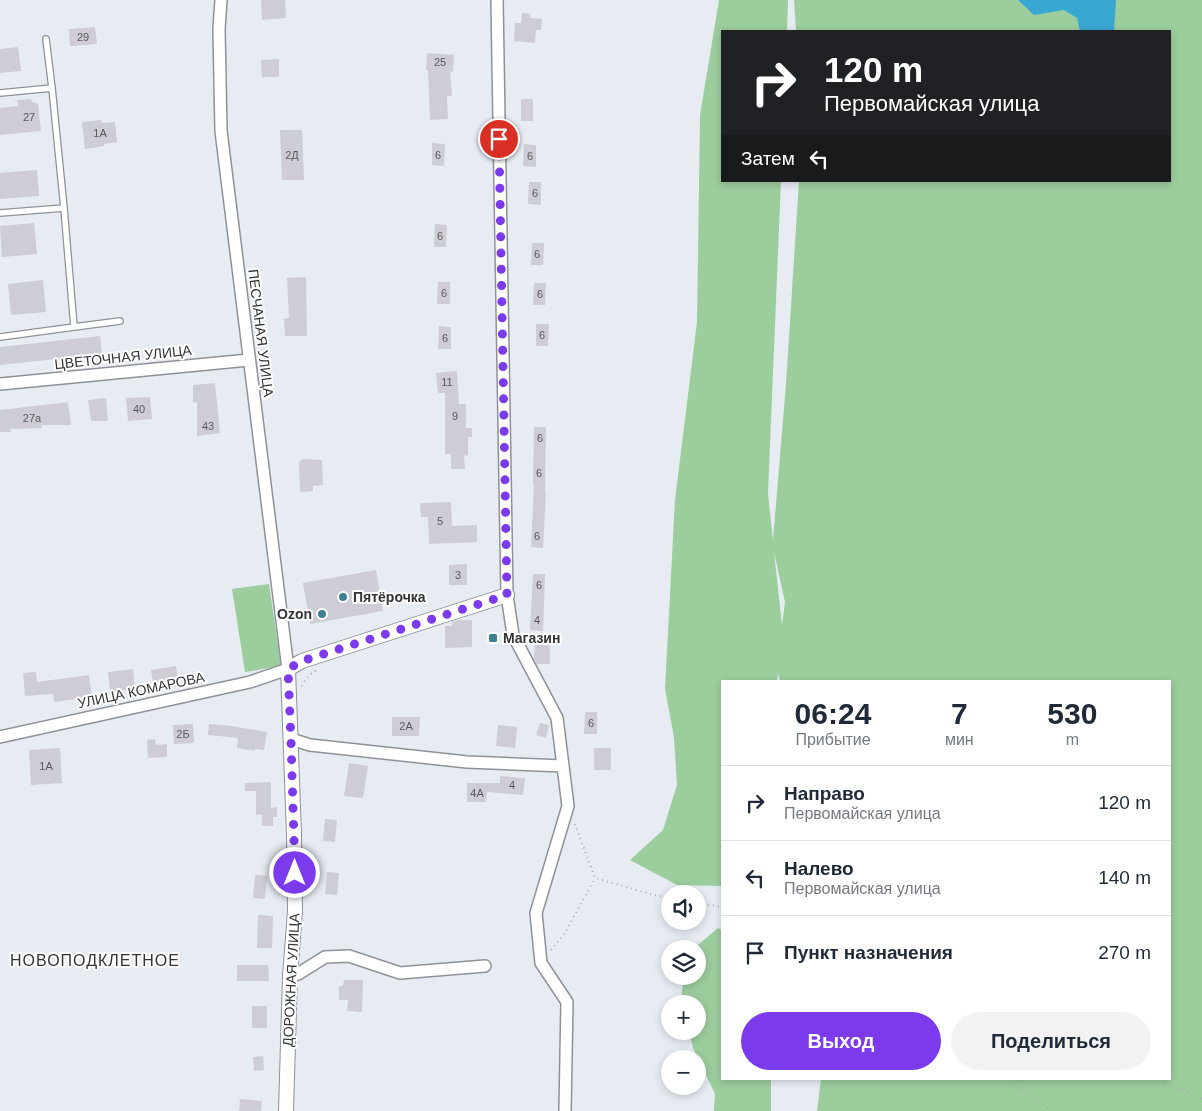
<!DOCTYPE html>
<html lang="ru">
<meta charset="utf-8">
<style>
body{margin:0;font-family:Helvetica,sans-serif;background:#f2f2f3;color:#1f2937;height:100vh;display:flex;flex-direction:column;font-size:19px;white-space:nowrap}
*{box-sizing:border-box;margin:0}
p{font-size:16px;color:#747a83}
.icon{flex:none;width:28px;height:28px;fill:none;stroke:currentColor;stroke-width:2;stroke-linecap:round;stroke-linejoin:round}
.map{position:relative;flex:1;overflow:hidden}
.sheet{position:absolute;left:721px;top:680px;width:450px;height:400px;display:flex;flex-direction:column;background:#fff;border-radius:0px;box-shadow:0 2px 8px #0003}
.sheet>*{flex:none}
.hud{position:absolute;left:721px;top:30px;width:450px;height:152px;border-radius:0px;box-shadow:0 2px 8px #0003;background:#202124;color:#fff;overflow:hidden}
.buttons{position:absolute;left:661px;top:885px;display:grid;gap:10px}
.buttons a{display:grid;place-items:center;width:45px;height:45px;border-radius:50%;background:#fff;box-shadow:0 2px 8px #0003;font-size:25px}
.pin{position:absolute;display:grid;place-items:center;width:42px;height:42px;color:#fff;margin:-21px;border:2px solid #fff;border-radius:50%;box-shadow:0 1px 5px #0007}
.me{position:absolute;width:55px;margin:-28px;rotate:0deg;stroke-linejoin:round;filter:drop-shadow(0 0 4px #0008)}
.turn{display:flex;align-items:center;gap:18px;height:105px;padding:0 20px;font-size:22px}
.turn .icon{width:65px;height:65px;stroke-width:2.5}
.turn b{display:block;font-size:35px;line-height:42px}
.then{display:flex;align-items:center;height:48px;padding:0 20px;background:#0003;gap:10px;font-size:19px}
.eta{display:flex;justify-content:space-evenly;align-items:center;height:85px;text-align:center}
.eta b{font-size:30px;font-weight:600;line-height:35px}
.primary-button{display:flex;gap:10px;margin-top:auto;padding:10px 20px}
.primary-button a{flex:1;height:58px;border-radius:30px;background:#7c3aed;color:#fff;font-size:20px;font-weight:600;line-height:58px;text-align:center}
.primary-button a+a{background:#f2f2f3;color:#1f2937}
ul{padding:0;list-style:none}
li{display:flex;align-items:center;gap:15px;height:75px;padding:0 20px;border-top:1px solid #e0e1e3}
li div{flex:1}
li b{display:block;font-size:19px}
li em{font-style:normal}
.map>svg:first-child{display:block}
.green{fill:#9ccd9d;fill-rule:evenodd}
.water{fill:#38a7d2}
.building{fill:#ceccd4}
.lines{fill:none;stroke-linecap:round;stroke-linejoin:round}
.service-casing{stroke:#8e9298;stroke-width:8}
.minor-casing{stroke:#8e9298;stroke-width:14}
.tertiary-casing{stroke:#8e9298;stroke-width:16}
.path{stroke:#a7abb0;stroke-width:2;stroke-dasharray:1 4;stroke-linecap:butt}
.service{stroke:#fff;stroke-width:5.5}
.minor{stroke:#fff;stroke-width:11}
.tertiary{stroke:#fff;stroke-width:14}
.route{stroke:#7c3aed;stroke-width:9;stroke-dasharray:0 16.2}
.poi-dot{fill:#407e94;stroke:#fff;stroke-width:2}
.labels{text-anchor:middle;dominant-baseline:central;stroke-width:4;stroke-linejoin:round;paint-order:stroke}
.number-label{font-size:11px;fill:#595a5e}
.street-label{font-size:14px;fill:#323436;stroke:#fff}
.poi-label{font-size:14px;font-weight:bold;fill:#323436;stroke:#fff;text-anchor:start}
.quarter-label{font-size:16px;letter-spacing:1px;fill:#323436;stroke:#fff}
</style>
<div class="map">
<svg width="1202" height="1111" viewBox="0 0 1202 1111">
<rect width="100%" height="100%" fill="#e7ecf3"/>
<path class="green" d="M719,0H788L787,31H722V181H781L768,494L773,540L786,384L799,181H1170V31H796L794,0H1202V1111H817L821,1079H1170V681H780L778,673L777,681H722V886L677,885L630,860L663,830L677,785L674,737L665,689L675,500L697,322L700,115ZM774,552L785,602L782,625Z
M269,584L281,666L245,672L232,589Z
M718,928L722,930V1079H771V1111H714L715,1094L693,1048L689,1031H698V1004H683L681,998L684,976H698V949H693Z"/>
<path class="water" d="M1018,0H1116L1114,31H1080L1077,18L1064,10L1034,15Z"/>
<path class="building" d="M261,0H285L286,18L262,20Z
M522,13L530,14V18L542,19L541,30H536L535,43L514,41L515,23H521Z
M95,27L97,44L70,46L69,29Z
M18,47L21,71L0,73V49Z
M427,53L454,55L453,72L450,71L452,96H447L448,119L430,120L428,70H426Z
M279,59V77H262L261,60Z
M31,99L32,102L38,104L41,131L0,135V108L18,106L17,100Z
M521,99H533V121H521Z
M101,120L102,123L115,122L117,142L104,144V146L85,149L82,122Z
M280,130H302L304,180H282Z
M432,143L445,144L444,166L432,165Z
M524,144L536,145V167L523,166Z
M37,170L39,196L0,199V173Z
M529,182H541V205L528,204Z
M34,223L37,254L2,257L0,226Z
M435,224L447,225L446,247H434Z
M532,243H544L543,265H531Z
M306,277L307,336H285L284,319L289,318L287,278Z
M43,280L46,312L11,315L8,284Z
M438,282H450V304H437Z
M534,283H546L545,305H533Z
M536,324H549L548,346H536Z
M439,326L451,327V349H438Z
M100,336L102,354L0,365V347Z
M457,371L459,404H466V428H472V437H468V455L464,456L465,469H451V454H445V393H438L436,373Z
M215,383L220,433L197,436V402L193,403V385Z
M150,397L152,419L128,421L126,398Z
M106,398L108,421H91L88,400Z
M68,402L71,425H41L42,428L10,429L11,432H0V410Z
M534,427H546L545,493H546L543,548L531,547L534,484H533Z
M303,459L322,460L323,485L313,486V491L300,492L299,465V462Z
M451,502L452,526L477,525V542L429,544L428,517H421L420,503Z
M467,564V585H449V565Z
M376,570L383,611L310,624L303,583Z
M533,574H545L543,631L530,630Z
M458,620H472V647L445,648V626H452V622Z
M535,641H550V664H537L534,659Z
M176,666L179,686L154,690L151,670Z
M133,669L135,689L110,692L108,672Z
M36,672L37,682L89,675L92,697L54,702L53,694L25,696L23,673Z
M585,712H597V734H584Z
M392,717H420L419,736H392Z
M540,723L549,725L546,738L536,735Z
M193,724L194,743L174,744L173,725Z
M209,724L231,726L267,732L264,750L255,749V751L237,748L238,738L208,735Z
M498,725L517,727L515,748L496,746Z
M155,739L156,745L167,744V757L148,758L147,740Z
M60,748L62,783L31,785L29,750Z
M594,748H611V770H594Z
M349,763L368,766L363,798L344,796Z
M500,776L525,778L523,795L487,792L486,802H467V783H500Z
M271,782V808L277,807V817H273V826H262V814L256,815V791H245V783Z
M325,819L337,820L335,842L323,841Z
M327,872L339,873L337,895L325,894Z
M255,875L267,876L265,899L253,898Z
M258,915L273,916L272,948H257Z
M237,965H268L269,981H237Z
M344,980H363L362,1012L347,1011L348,1000H339V986H343Z
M252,1006H267V1028H252Z
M263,1056L264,1070L254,1071L253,1057Z
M240,1099L262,1101L261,1111H239Z"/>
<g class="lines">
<g class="service-casing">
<path id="service" d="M46,39L52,88
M0,93L52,88L64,208
M0,213L64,208L74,327L0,337
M74,327L120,321"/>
</g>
<g class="minor-casing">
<path id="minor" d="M497,0L507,595L513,635L557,718L568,806L536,913L541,963L567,1002L565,1111
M0,384L249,360
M0,737L250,682L288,669L221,131L219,29L221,0
M291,739L310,745L467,762L563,766
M290,976L298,974L325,957L349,956L400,973L485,966"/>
</g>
<g class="tertiary-casing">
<path id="tertiary" d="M286,1111L290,976L295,911L294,835L288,669L302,661L507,595"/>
</g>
<path class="path" d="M302,686C305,679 310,674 317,670
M575,824L595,878L654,895L670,898
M698,903L722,907
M551,950L565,933L595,878
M1006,1079L1051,1111
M1160,1079L1202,1099"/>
<use href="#service" class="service"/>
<use href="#minor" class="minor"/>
<use href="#tertiary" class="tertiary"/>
</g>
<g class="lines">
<path class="route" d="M295,873L291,740L288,669L302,661L507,595L499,139"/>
</g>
<g class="poi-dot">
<circle cx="343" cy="597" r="5"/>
<circle cx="322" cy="614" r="5"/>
<rect x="488" y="633" width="10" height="10" rx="2.5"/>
</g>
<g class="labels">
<g class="number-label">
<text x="83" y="37">29</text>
<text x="440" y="62">25</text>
<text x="29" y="117">27</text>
<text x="100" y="133">1А</text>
<text x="292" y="155">2Д</text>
<text x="438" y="155">6</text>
<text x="530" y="156">6</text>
<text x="535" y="193">6</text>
<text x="440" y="236">6</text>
<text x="537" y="254">6</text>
<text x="444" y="293">6</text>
<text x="540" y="294">6</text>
<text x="542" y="335">6</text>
<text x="445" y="338">6</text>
<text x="447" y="382">11</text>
<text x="139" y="409">40</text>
<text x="455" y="416">9</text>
<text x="32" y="418">27а</text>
<text x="208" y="426">43</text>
<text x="540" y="438">6</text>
<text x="539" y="473">6</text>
<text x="440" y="521">5</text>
<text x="537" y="536">6</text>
<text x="458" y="575">3</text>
<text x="539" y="585">6</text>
<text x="537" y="620">4</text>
<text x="591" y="723">6</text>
<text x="406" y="726">2А</text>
<text x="183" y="734">2Б</text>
<text x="46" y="766">1А</text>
<text x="512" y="785">4</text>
<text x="477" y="793">4А</text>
</g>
<g class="street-label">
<text transform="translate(261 333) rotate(83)">ПЕСЧАНАЯ УЛИЦА</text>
<text transform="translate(123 357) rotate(-6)">ЦВЕТОЧНАЯ УЛИЦА</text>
<text transform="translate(141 690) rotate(-12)">УЛИЦА КОМАРОВА</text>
<text transform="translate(291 980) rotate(-87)">ДОРОЖНАЯ УЛИЦА</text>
</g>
<g class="poi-label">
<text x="353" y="597">Пятёрочка</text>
<text x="312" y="614" text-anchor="end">Ozon</text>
<text x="503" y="638">Магазин</text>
</g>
<g class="quarter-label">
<text x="95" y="960">НОВОПОДКЛЕТНОЕ</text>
</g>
</g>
</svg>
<div class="buttons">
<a><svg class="icon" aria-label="sound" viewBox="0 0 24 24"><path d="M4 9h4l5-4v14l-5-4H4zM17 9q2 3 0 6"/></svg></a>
<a><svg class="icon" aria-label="layers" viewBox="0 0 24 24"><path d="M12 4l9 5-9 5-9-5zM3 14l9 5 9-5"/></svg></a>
<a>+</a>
<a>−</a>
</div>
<div class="pin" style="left:499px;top:139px;background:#d93025"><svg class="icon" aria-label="arrive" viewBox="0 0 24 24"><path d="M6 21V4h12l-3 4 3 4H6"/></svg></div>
<svg class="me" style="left:295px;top:873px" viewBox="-20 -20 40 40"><circle r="17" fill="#7c3aed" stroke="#fff" stroke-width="3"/><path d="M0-11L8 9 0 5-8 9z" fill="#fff"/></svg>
<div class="hud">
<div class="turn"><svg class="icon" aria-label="right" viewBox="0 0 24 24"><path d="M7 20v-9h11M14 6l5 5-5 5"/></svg><div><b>120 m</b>Первомайская улица</div></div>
<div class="then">Затем<svg class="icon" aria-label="left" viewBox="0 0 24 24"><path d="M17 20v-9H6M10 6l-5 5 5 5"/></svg></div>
</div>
<section class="sheet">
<div class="eta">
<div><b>06:24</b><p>Прибытие</p></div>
<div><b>7</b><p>мин</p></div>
<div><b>530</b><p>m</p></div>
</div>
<ul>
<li><svg class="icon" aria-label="right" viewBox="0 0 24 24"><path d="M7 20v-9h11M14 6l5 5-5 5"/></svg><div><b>Направо</b><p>Первомайская улица</p></div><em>120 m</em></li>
<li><svg class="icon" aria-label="left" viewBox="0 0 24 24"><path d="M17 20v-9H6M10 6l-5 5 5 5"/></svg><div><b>Налево</b><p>Первомайская улица</p></div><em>140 m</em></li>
<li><svg class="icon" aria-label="arrive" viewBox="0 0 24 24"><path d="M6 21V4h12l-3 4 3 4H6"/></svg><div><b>Пункт назначения</b></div><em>270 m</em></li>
</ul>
<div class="primary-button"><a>Выход</a><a>Поделиться</a></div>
</section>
</div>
